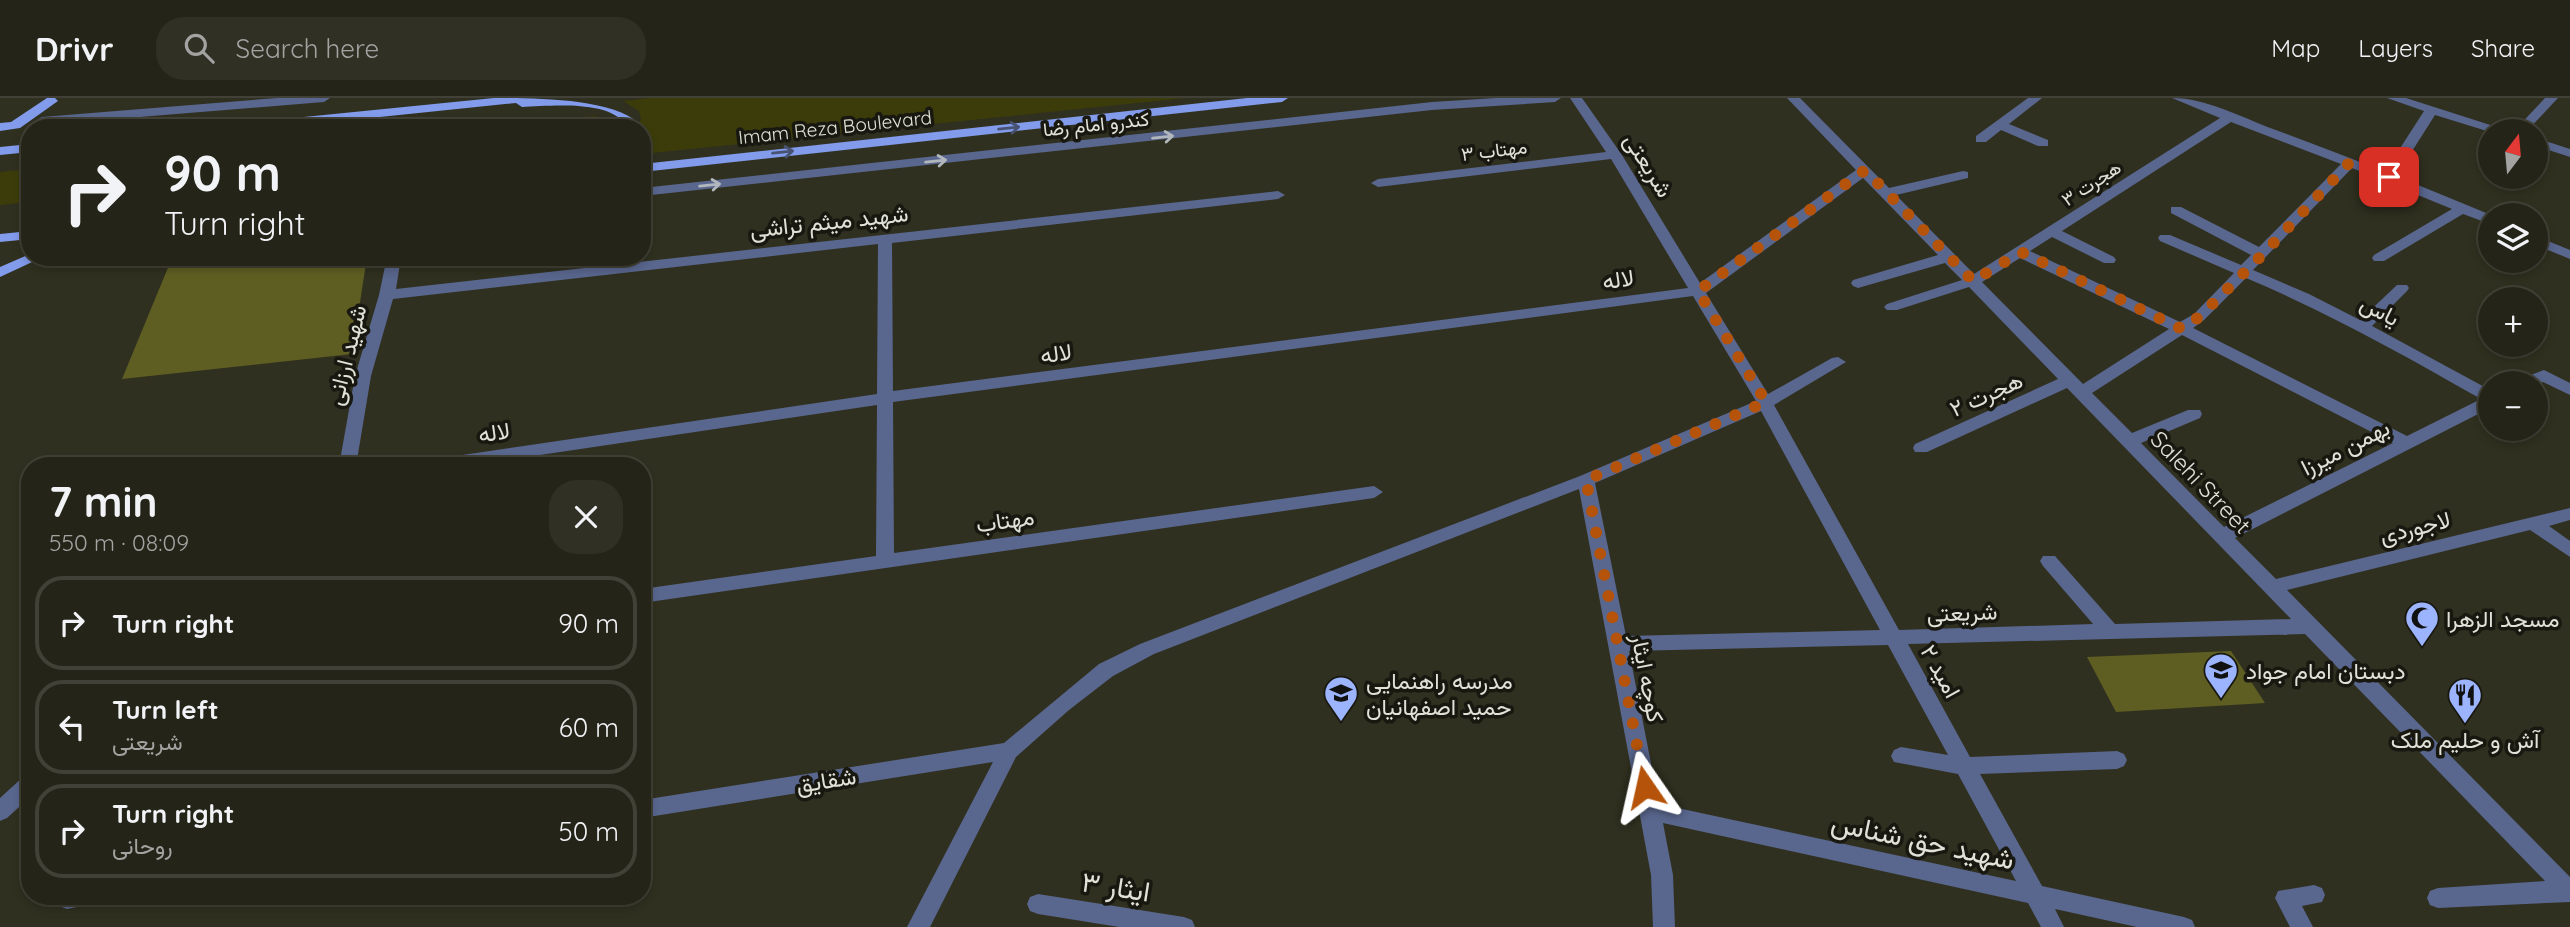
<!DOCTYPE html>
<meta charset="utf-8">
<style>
body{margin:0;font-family:Quicksand,Vazirmatn,sans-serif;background:#303025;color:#f1f3f6;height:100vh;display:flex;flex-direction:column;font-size:26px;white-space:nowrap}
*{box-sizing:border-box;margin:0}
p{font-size:23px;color:#a3a4a2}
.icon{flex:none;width:38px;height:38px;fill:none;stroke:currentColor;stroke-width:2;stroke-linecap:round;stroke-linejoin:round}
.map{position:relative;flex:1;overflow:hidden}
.panel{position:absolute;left:21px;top:359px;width:630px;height:448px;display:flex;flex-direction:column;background:#242418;border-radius:28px;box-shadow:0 4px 10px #0003,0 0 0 2px #414137}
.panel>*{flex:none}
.banner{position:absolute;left:21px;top:21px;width:630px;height:147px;border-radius:28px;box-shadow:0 4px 10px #0003,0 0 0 2px #414137;background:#242418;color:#f1f3f6;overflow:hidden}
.needle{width:46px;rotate:16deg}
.controls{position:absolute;left:2478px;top:21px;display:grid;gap:14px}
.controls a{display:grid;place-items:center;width:70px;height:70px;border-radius:50%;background:#242418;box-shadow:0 4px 10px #0003,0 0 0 2px #414137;font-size:35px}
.pin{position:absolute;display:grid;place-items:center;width:60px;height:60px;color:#fff;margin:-30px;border-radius:14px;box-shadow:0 4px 10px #0006}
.me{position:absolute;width:77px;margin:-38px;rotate:349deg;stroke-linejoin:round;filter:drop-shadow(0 0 5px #0008)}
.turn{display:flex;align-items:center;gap:24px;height:147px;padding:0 28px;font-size:32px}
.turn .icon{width:91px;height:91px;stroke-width:2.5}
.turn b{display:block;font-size:49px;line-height:60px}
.round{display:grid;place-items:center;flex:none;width:74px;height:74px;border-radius:28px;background:#303025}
.summary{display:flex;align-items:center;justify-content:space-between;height:119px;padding:0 28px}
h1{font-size:42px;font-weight:800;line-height:52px}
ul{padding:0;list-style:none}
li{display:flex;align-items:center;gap:21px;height:94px;margin:0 14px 10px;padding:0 14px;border:4px solid #414137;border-radius:28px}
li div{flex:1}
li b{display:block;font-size:26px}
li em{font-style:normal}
header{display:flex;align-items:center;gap:42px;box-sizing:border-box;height:98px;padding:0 35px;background:#242418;border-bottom:2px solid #414137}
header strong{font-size:33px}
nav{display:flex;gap:38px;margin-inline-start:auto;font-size:24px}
.search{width:490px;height:63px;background:#303025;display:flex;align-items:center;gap:18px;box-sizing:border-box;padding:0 24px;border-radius:28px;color:#a3a4a2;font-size:26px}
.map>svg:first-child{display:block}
.green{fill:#3c3c0b}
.building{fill:#5f5e22}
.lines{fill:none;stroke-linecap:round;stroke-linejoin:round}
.minor{fill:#59668d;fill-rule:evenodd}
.major{fill:#829beb;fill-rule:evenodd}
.oneway{stroke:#485373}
.oneway2{stroke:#b1b7bd}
.route{stroke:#b45309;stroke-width:12;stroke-dasharray:0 21.6}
.labels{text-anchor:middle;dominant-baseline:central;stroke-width:7;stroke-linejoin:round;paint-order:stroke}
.far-street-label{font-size:19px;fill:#e1e2d7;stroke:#181811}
.street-label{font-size:23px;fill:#e1e2d7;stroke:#181811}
.poi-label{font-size:23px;fill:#e1e2d7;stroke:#181811;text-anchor:start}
.near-street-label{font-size:28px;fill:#e1e2d7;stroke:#181811}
</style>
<header>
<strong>Drivr</strong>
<div class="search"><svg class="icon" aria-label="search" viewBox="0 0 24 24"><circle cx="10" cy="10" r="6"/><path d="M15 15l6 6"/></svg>Search here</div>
<nav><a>Map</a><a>Layers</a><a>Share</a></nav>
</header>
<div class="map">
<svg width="2570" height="829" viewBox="0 0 2570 829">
<rect width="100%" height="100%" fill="#303020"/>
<path class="green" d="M649,0H1185L642,56V30H638L641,20L639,13L623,3Z
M596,18L601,21L535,30H461Z
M30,71V104L0,107V74Z"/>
<path class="building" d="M367,159L352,256L122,281L172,160Z
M2231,553L2265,605L2116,614L2087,559Z"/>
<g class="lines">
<path class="minor" d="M277,0H330L324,4L42,27L35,23L42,19Z
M1496,0H1561L1555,4L1432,12L642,98V90L1432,4Z
M1570,0H1582L1622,57L1700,185L1856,72L1787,0H1800L1889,90L1963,73L1968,74V80L1896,97L1974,176L2220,20L2172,0C2206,0 2241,19 2273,31C2346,58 2419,87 2491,117L2490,126L2463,116L2384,163H2374L2372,160L2374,157L2452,111L2352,70L2253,172L2309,196L2360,222L2397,187H2407L2409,190L2407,193L2372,228L2490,292V310L2235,440L2276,481L2570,410V422L2549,428L2570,443V459L2530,432L2287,492L2570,779V804L2438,810L2430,807L2427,800L2430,793L2438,790L2545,783L2305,536L1908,546L1970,659L2117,653L2124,656L2127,662L2124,668L2117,671L1980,676L2042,788L2184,819L2192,822L2195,829H2137L2055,811L2064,829H2041L2028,805L1663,725L1673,777L1675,829H1653L1651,777L1579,391L1154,556L1113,578L1069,612L1016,659L930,829H907L993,664L642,720V702L1004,645L1099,566L1140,546L1580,378L1756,303L1693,198L893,304L894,455L1374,388L1383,394L1374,400L642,505V491L876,458L877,307L465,368H413L415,364L877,296L878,146L393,201L371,278L356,368H339L355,278L379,197L387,159H401L396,191L1278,93L1285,97L1278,101L892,145L893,293L1688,190L1611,61L1378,89L1371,85L1378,81L1606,54ZM2231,24L2341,66L2259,149L2181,109H2171V115L2251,157L2241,167L2170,137H2160L2158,140L2160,143L2234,175L2194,216L2180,224L2030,153L2052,139L2104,165H2114L2116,162L2114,159L2062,133ZM1863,80L1938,157L1853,182L1851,185L1853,188L1858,190L1945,165L1962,182L1887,206L1884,209L1887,212H1897L1969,189L2058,281L1915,346L1913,350L1915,354H1927L2067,290L2291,521L2115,526L2055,458H2043L2040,463L2043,468L2093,526L1899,532L1774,307L1846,264L1838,259L1832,260L1768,296L1706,195ZM2020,160L2169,231L2083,286L1982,184ZM2246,180C2327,214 2404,257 2481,301L2407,338L2193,230L2204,222ZM2182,237L2393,345L2224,429L2141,345L2200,320L2202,316L2200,312H2188L2132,335L2092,295ZM1761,313L1880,532L1626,538L1595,385ZM1888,547L1948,657L1901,649L1894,652L1891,658L1894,664L1958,676L2016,783L1659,706L1629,553Z
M2028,0H2042L2009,26L2048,42V48H2038L2001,32L1986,44H1976V38Z
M2387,0H2406L2509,33L2490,34L2435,17L2409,58H2399L2397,55L2424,13Z
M2545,0H2558L2527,33H2514Z
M2536,40L2570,51V59L2536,48Z
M2536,138L2570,152V161L2536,147Z
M2544,272L2570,285V297L2543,284L2536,287L2518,285L2520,281Z
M30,676V699L7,720L0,723V700L23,679Z
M2314,787L2322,790L2325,797L2322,804L2302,808L2313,829H2290L2275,800L2278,793Z
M1038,796L1184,819L1192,822L1195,829H1119L1038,816L1030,813L1027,806L1030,799Z
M57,798H99L96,805L67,811L59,808Z"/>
<path class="major" d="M47,0H55L58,3L20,30L0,33V25L11,24Z
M494,0C531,0 613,0 638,25L635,30H622L624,25C607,2 549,8 522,9L516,5L274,30H227L233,26Z
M1247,0H1288L1282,4L642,74V66Z
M30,46V54L0,57V49Z
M30,133V141L0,144V136Z
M30,156V159H43L0,179V169Z"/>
</g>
<defs><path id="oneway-shaft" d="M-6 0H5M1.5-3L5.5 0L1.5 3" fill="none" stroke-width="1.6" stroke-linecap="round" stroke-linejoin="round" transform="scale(1.75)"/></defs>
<g class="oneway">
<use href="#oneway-shaft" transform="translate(1009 30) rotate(-6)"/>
<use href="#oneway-shaft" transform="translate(783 54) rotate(-6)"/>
</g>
<g class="oneway2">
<use href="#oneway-shaft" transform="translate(1163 39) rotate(-6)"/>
<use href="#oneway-shaft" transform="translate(936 63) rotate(-6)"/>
<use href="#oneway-shaft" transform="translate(710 87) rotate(-6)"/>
</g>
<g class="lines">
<path class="route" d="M1645,689L1586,382L1766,304L1698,193L1865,72L1973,183L2021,154L2182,231L2199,219L2262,157L2350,64L2389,79"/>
</g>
<defs>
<g id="mosque-pin" transform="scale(1.75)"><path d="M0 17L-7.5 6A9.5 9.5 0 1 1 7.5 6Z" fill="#9cb4fd" stroke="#181811"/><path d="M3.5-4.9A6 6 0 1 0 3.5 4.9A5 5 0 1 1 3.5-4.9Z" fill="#111"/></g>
<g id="school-pin" transform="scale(1.75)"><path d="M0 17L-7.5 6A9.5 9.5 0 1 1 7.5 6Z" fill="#9cb4fd" stroke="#181811"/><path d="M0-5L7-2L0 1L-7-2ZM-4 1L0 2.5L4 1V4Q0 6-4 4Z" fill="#111"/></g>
<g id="restaurant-pin" transform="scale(1.75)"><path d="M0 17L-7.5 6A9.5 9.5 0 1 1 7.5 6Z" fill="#9cb4fd" stroke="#181811"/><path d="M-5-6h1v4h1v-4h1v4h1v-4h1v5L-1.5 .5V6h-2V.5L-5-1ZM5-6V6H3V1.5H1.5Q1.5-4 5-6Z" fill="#111"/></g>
</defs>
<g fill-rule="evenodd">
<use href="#mosque-pin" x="2422" y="520"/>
<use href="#school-pin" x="2221" y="572"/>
<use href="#school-pin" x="1341" y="595"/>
<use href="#restaurant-pin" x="2465" y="597"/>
</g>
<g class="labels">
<g class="far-street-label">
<text transform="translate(1096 26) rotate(-6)">کندرو امام رضا</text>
<text transform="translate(835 29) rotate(-6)">Imam Reza Boulevard</text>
<text transform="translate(1494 52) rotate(-7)">مهتاب ۳</text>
<text transform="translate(2091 85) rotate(-33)">هجرت ۳</text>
</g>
<g class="street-label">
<text transform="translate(1649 67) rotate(58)">شریعتی</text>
<text transform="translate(829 123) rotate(-6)">شهید میثم تراشی</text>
<text transform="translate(1618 181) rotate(-8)">لاله</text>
<text transform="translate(2380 212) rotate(27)">یاس</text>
<text transform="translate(1056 255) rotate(-7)">لاله</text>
<text transform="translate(346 257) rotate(-76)">شهید ارزانی</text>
<text transform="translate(1986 296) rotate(-24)">هجرت ۲</text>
<text transform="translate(494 334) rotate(-8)">لاله</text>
<text transform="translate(2345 349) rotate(-27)">بهمن میرزا</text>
<text transform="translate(2201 384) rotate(46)">Salehi Street</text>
<text transform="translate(1005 422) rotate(-8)">مهتاب</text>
<text transform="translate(2415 429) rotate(-14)">لاجوردی</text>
<text transform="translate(1962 514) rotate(-2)">شریعتی</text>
<text transform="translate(1941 573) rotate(61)">امید ۲</text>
<text transform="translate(1648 580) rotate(79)">کوچه ایثار</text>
<text transform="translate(826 682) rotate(-9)">شقایق</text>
</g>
<g class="poi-label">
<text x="2446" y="520">مسجد الزهرا</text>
<text x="2246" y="572">دبستان امام جواد</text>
<text x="1366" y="582">مدرسه راهنمایی<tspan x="1366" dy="26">حمید اصفهانیان</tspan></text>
<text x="2465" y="641" text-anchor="middle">آش و حلیم ملک</text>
</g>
<g class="near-street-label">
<text transform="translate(1923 742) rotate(12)">شهید حق شناس</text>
<text transform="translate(1116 788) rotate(9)">ایثار ۳</text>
</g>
</g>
</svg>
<div class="controls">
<a><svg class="needle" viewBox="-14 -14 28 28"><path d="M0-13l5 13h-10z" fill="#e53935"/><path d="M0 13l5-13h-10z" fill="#a3a4a2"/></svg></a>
<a><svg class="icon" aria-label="layers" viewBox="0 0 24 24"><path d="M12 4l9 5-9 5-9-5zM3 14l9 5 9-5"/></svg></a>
<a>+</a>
<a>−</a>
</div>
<div class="pin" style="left:2389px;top:79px;background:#d93025"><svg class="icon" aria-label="arrive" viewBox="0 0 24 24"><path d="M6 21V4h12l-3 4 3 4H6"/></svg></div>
<svg class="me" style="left:1645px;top:689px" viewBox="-20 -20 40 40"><path d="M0-17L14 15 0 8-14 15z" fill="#b45309" stroke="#fff" stroke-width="4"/></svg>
<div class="banner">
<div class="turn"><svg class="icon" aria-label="right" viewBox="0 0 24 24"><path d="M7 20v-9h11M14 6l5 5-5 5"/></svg><div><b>90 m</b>Turn right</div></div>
</div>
<section class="panel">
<div class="summary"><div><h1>7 min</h1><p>550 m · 08:09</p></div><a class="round"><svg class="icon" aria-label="close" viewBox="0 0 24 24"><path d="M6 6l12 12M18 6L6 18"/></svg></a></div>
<ul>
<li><svg class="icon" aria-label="right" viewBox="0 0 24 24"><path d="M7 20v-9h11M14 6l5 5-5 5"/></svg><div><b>Turn right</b></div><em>90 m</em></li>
<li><svg class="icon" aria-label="left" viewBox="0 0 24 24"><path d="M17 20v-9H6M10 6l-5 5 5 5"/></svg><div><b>Turn left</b><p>شریعتی</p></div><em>60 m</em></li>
<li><svg class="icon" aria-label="right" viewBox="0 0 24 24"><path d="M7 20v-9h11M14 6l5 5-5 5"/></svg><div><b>Turn right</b><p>روحانی</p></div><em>50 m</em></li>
</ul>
</section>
</div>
